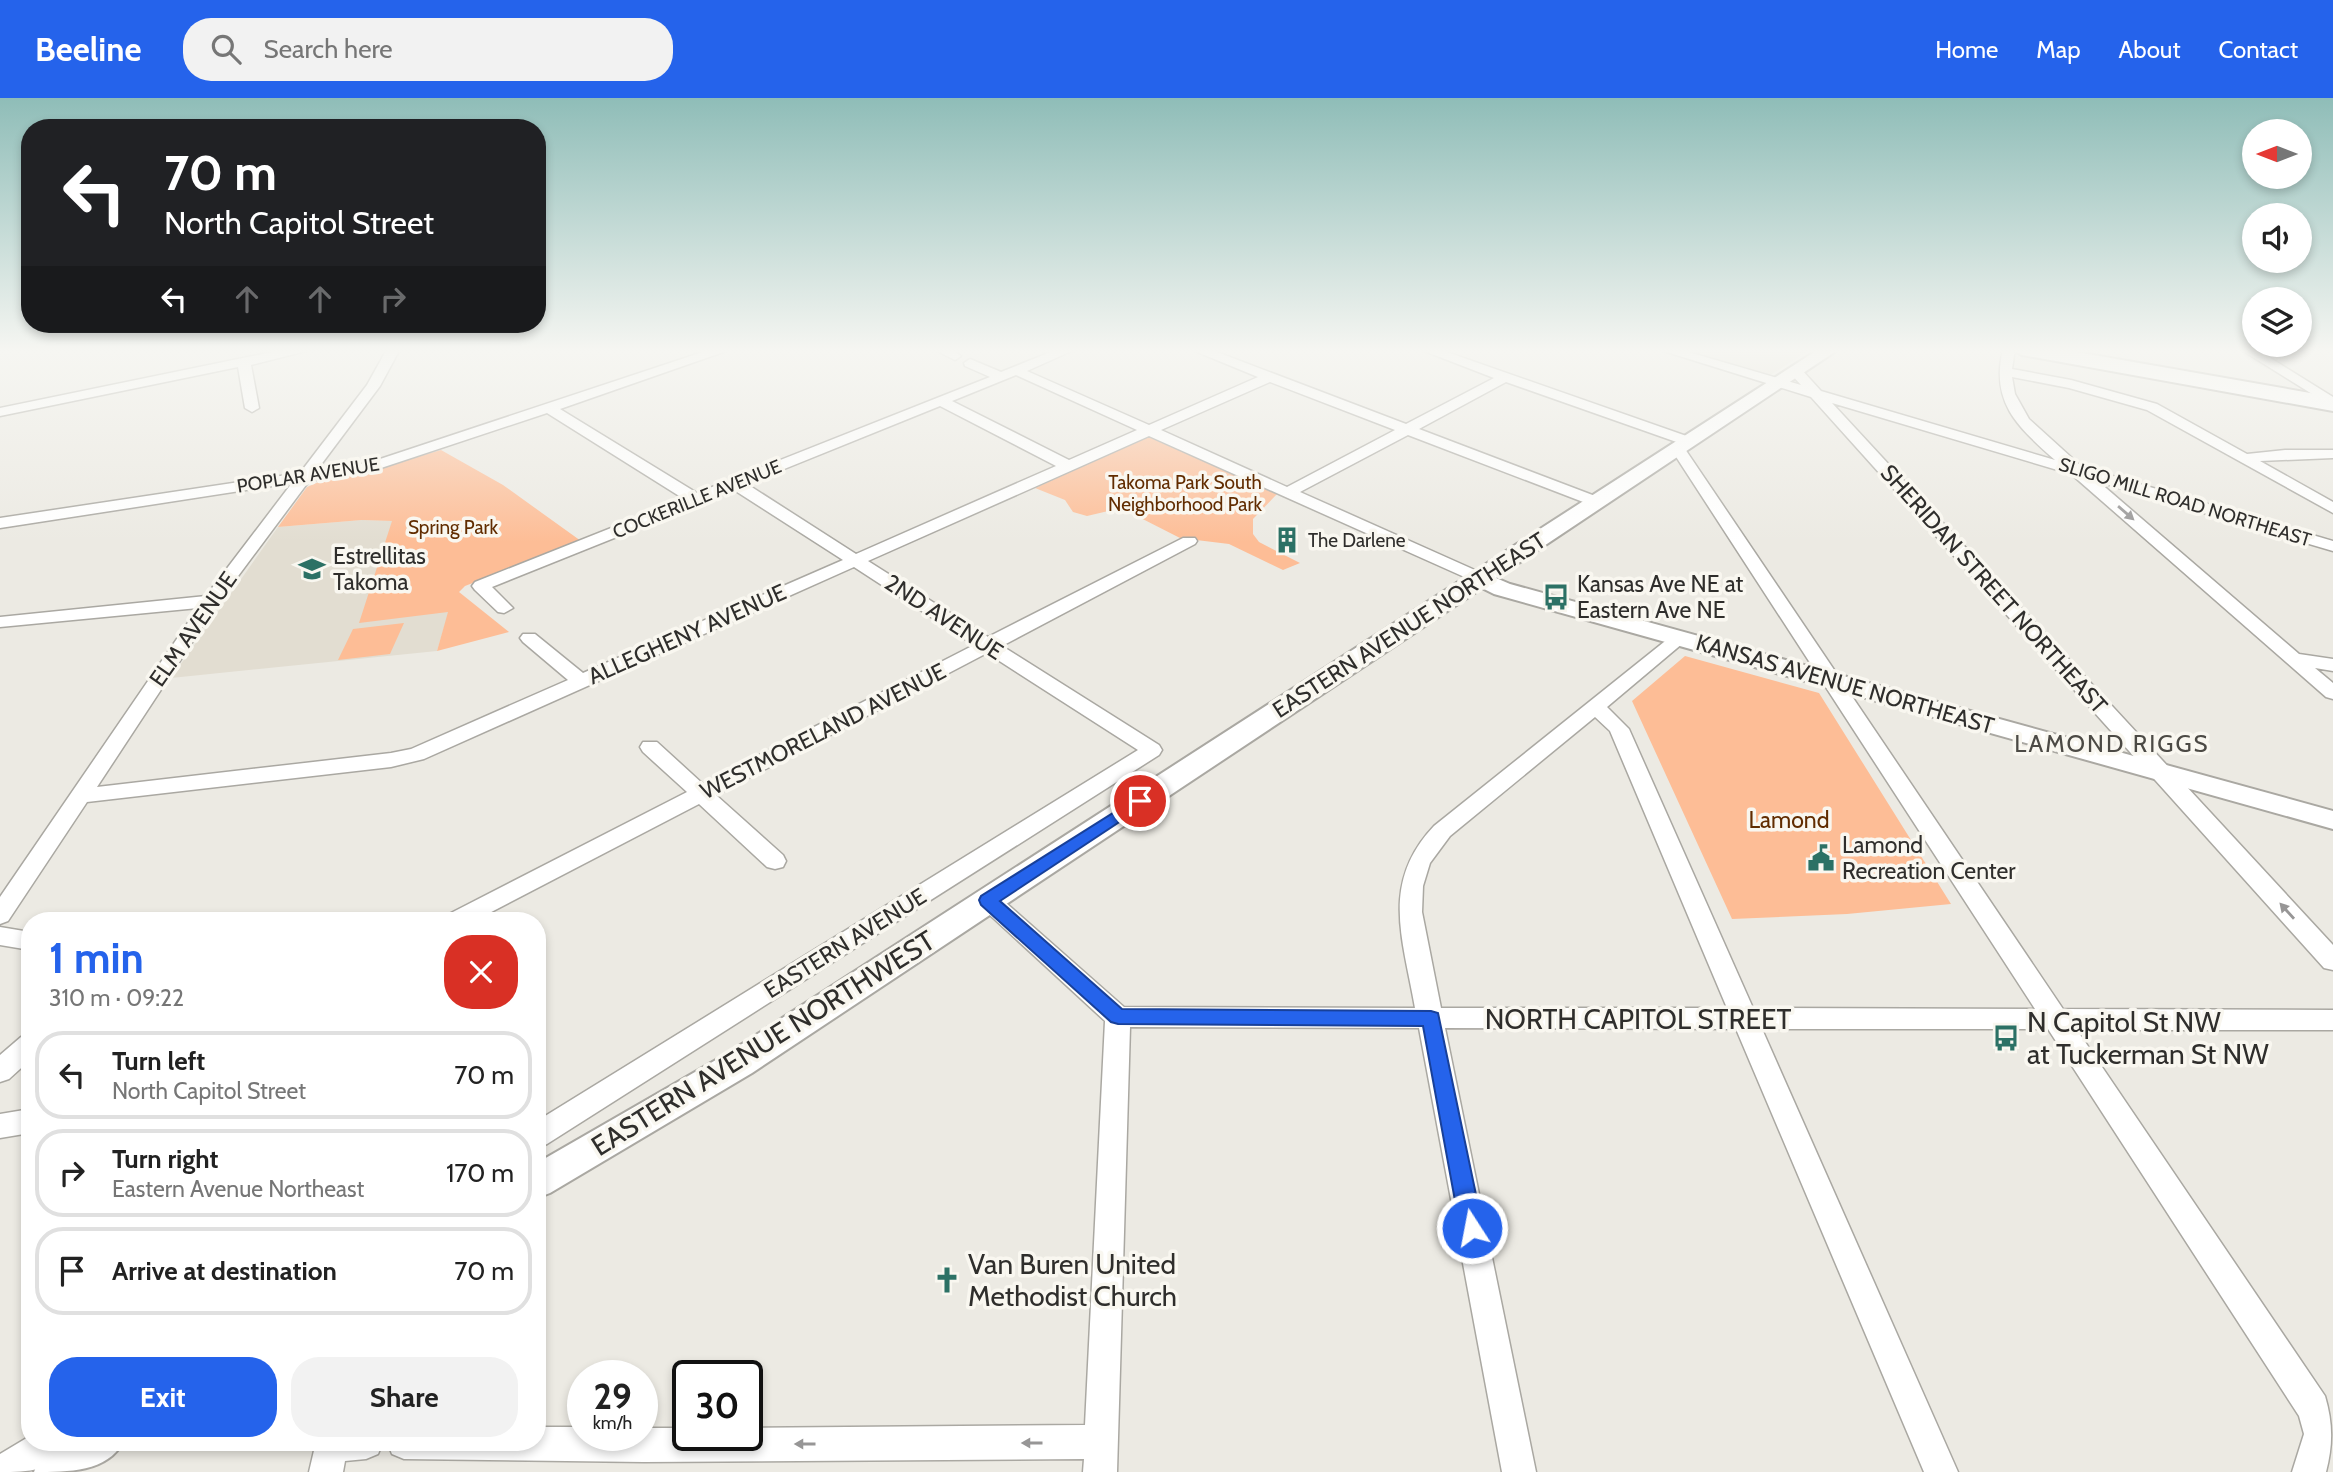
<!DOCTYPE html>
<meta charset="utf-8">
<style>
body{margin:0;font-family:Cabin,sans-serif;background:#f2f2f2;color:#222;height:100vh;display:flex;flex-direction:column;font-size:26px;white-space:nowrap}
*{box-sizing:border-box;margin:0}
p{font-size:23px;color:#767676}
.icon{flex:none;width:38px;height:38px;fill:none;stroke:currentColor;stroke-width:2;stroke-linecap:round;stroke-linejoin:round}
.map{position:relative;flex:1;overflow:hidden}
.details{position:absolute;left:21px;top:814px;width:525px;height:539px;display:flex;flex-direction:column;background:#fff;border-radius:28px;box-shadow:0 4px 10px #0003}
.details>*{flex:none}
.banner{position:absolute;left:21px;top:21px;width:525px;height:214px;border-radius:28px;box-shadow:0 4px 10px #0003;background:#202124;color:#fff;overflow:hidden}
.needle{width:46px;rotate:270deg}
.buttons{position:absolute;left:2242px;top:21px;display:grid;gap:14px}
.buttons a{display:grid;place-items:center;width:70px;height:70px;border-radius:50%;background:#fff;box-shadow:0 4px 10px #0003;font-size:35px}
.speed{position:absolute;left:567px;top:1262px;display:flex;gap:14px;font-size:35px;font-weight:700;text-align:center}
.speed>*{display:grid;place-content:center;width:91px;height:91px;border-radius:50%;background:#fff;box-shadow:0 4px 10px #0003;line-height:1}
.speed small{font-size:18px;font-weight:400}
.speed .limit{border:4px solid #111;border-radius:10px;background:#fff;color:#111}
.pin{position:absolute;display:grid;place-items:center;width:60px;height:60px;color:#fff;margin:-30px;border:4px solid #fff;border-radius:50%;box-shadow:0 2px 7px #0007}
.me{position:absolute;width:77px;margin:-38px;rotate:349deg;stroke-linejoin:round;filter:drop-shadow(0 0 5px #0008)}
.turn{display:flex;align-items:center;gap:24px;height:147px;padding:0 28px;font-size:32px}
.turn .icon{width:91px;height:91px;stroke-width:2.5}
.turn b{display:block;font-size:49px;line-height:60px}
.lanes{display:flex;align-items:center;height:66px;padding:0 28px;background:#0003;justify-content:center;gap:35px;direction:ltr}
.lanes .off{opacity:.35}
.round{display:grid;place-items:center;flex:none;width:74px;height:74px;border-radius:28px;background:#f2f2f2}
.head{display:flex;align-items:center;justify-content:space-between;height:119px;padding:0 28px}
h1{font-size:42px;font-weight:700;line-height:52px;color:#2563eb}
.cta{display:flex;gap:14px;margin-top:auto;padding:14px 28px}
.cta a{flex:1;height:80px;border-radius:28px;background:#2563eb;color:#fff;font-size:28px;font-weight:700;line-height:80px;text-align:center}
.cta a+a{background:#f2f2f2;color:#222}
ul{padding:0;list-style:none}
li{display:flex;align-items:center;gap:21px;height:88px;margin:0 14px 10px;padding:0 14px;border:4px solid #e0e0e0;border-radius:28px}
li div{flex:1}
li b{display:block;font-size:26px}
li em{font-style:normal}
header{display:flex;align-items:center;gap:42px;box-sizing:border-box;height:98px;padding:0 35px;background:#2563eb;color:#fff}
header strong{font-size:33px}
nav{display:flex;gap:38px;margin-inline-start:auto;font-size:24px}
.search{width:490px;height:63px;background:#f2f2f2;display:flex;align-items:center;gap:18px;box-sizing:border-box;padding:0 24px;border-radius:28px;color:#767676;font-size:26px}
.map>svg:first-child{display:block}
.built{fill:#e2ddd1}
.green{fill:#fdbd96}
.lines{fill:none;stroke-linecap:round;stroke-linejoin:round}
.minor-casing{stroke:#aaa8a2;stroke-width:3}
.tertiary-casing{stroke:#aaa8a2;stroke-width:4}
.primary-casing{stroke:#aaa8a2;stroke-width:4}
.minor{fill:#fff;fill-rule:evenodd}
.tertiary{fill:#fff;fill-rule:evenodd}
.primary{fill:#fff;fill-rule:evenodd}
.oneway{fill:#979696}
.route{fill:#2563eb;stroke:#184099;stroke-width:2}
.labels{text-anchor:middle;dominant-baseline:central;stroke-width:7;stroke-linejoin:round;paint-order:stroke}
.far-street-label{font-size:19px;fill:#2f2e2c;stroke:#f9f7f0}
.far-park-label{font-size:19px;fill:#612c00;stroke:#f9f7f0}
.far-poi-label{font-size:19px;fill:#2f2e2c;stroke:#f9f7f0;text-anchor:start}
.poi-label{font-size:23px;fill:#2f2e2c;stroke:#f9f7f0;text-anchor:start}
.street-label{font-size:23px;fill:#2f2e2c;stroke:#f9f7f0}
.park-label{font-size:23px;fill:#612c00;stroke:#f9f7f0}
.neighbourhood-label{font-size:24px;letter-spacing:2px;fill:#4c4a45;stroke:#f9f7f0}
.near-street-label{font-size:28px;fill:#2f2e2c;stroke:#f9f7f0}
.near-poi-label{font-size:28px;fill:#2f2e2c;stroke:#f9f7f0;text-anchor:start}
</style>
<header>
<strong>Beeline</strong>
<div class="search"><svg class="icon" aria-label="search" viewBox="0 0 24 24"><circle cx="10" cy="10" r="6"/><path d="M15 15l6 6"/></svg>Search here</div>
<nav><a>Home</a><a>Map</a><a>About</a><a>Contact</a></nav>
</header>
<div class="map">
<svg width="2333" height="1374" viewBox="0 0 2333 1374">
<rect width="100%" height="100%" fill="#eceae3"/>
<path class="built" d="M1674,251H1811L1769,278Z
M362,422L393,423L449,513L437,553L171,580L278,429Z"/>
<path class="green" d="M1151,337L1278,395L1253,421V436L1259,444L1300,465L1283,472L1229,446L1180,440L1121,410L1087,418L1073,414L1065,402L1035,390Z
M441,352L503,387L581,443L465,488L459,494L509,534L437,553L448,514L359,525L392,423L362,422L278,429L307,389L321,383L358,376Z
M404,525L390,556L338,562L353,531Z
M1685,558L1819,595L1951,806L1847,816L1732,821L1632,603Z"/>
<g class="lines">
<g class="minor-casing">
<path id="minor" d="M287,251H314L251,267L259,310L252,314L245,310L238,269L0,318V310Z
M387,251H400L380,288L317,372L368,365L712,251H732L560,311L697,395L990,279L965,268L964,265L970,261L1001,274L1058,251H1076L1027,273L1149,327L1258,279L1190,251H1209L1406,326L1494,280L1419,251H1438L1695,341L1697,344L1690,348L1685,347L1506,284L1419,331L1603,401L1605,404L1603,407H1591L1408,337L1300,394L1486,477L1489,481L1486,485L1480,486L1149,338L868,463L988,539L1183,440H1195L1197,443L1195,446L1002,548L1159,647L1162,652L1159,657L547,1046L537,1050V1023L1138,652L987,555L716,697L783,757L786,763L783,769L775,771L767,769L699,706L476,822H445L449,816L687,694L643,654L640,649L643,644H657L703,686L974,547L854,469L424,661L391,669L87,704L8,823L0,826V799L198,510L0,529V519L206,498L292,385L0,430V420L300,375L367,287ZM1016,277L1137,332L1069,362L952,303ZM1270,284L1395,332L1287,389L1161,332ZM940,308L1056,368L856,456L747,386ZM547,315L684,401L475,484L472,488L475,492L498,514L504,515L513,510L492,489L734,392L843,462L583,575L535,536H523L520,540L523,544L568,582L411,651L391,655L97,689L218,505L309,383L375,372Z
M933,251H951L961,258L955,262Z
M1657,251H1678L1801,287L1789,274L1796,270L1801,271L1821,293L2055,362C2018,329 1990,305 2003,251H2015L2012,271L2071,282L2157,306L2247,356L2285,352H2333V360L2260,363L2333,404V415L2147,312L2069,290L2012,279L2015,296L2029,321L2082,369L2333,443V453L2099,384L2299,556L2333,561V573L2315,570L2333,585V601L2326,599L2071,376L1832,305L2333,847V872L2324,870L1811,299Z
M2240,251H2256L2333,299V309Z
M1678,347L1685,351L2063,911L2333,912V932H2077L2325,1298C2333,1325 2333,1347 2326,1374H2292L2304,1336L2299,1318L2048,931H1762L1958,1374H1924L1736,931L1445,930L1536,1374H1502L1419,930L1130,929L1117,1374H1083L1084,1361L644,1364L404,1361L392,1356L387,1344H537V1329H583V1337H642V1330H688V1337H747V1330L1085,1327L1105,923L980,808L976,802L980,796L988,794L996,796L1124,909L1415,910C1403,841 1380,785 1434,728L1674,536H1686L1689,540L1607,609L1629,631L1753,910L2035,911L1671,351ZM1595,619L1610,633L1727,910H1441L1422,814L1423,788L1430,765L1450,738Z
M0,829L30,834V852L0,847Z
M30,936V962L9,981L0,984V957L21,939Z
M30,1011V1035L0,1040V1016Z
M30,1338V1344H68C55,1374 28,1374 0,1374V1356Z
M316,1344H383L378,1356L366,1361L345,1363L343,1374H309Z"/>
</g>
<g class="tertiary-casing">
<path id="tertiary" d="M1819,251H1839L1496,480L1510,486L2333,713V731L1494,496L1482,490L752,975L550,1095L537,1100V1065L728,955Z
M64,1344H123C107,1374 69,1374 34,1374L40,1359Z"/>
</g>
<g class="primary-casing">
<path id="primary" d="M2012,251H2059L2333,299V313L2022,257Z"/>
</g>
<use href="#minor" class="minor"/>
<use href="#tertiary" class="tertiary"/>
<use href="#primary" class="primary"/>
</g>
<defs><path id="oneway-solid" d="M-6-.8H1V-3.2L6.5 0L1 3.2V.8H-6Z" transform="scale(1.75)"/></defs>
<g class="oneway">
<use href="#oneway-solid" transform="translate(2126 415) rotate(41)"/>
<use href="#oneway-solid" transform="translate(2287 813) rotate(-132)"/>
<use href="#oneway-solid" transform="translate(1032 1345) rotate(180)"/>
<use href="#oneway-solid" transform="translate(805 1346) rotate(180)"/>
</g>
<linearGradient id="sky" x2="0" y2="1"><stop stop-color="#8fbdb8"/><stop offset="0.57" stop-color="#f6f6f2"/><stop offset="1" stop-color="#f6f6f2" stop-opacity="0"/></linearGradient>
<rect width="2333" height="444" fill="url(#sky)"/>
<path class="route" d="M1140,698L1148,703L1145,707L1000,803L1122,911L1431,913L1438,915L1483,1130L1479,1137L1472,1140L1464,1137L1460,1130L1423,928L1118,926L1111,924L981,807L979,802L981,798Z"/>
<defs>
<g id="building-bare" transform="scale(2.1)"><path d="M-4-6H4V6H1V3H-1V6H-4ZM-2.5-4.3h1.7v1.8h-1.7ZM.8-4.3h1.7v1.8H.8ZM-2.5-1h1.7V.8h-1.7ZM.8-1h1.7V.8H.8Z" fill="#2c7165" stroke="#f9f7f0" stroke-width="2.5" paint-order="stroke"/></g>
<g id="school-bare" transform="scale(2.1)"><path d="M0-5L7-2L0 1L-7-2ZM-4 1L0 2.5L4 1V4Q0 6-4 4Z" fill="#2c7165" stroke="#f9f7f0" stroke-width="2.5" paint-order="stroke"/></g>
<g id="bus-bare" transform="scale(2.1)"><path d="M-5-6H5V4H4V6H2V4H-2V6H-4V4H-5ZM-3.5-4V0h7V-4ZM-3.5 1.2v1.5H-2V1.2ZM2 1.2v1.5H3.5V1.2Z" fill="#2c7165" stroke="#f9f7f0" stroke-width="2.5" paint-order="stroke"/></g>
<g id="civic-bare" transform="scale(2.1)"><path d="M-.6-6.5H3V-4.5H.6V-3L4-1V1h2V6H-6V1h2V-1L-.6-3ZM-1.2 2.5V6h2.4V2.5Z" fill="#2c7165" stroke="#f9f7f0" stroke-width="2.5" paint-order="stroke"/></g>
<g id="church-bare" transform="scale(2.1)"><path d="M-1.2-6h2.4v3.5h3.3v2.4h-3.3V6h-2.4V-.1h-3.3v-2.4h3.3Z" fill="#2c7165" stroke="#f9f7f0" stroke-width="2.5" paint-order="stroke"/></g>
</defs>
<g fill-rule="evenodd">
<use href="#building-bare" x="1287" y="442"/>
<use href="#school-bare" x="312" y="471"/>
<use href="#bus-bare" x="1556" y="499"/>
<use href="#civic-bare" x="1821" y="760"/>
<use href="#bus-bare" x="2006" y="940"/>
<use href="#church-bare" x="947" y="1182"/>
</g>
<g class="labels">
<g class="far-street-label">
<text transform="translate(308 377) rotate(-9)">POPLAR AVENUE</text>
<text transform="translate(697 401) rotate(-22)">COCKERILLE AVENUE</text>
<text transform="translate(2185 404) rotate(17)">SLIGO MILL ROAD NORTHEAST</text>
</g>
<g class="far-park-label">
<text x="1185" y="384">Takoma Park South<tspan x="1185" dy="22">Neighborhood Park</tspan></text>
<text x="453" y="429">Spring Park</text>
</g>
<g class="far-poi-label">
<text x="1308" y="442">The Darlene</text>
</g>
<g class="poi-label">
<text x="333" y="458">Estrellitas<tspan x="333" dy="26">Takoma</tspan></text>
<text x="1577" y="486">Kansas Ave NE at<tspan x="1577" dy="26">Eastern Ave NE</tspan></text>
<text x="1842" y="747">Lamond<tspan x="1842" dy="26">Recreation Center</tspan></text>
</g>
<g class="street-label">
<text transform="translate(1994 491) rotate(48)">SHERIDAN STREET NORTHEAST</text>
<text transform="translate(944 519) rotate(33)">2ND AVENUE</text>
<text transform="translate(1409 527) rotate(-33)">EASTERN AVENUE NORTHEAST</text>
<text transform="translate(193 531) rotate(-55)">ELM AVENUE</text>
<text transform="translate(687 536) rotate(-24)">ALLEGHENY AVENUE</text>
<text transform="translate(1845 586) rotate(16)">KANSAS AVENUE NORTHEAST</text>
<text transform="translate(823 633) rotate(-27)">WESTMORELAND AVENUE</text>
<text transform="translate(845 845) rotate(-32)">EASTERN AVENUE</text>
</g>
<g class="park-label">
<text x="1789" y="722">Lamond</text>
</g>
<g class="neighbourhood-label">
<text x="2112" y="645">LAMOND RIGGS</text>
</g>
<g class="near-street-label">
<text x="1638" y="921">NORTH CAPITOL STREET</text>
<text transform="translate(763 945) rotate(-32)">EASTERN AVENUE NORTHWEST</text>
</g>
<g class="near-poi-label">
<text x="2027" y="924">N Capitol St NW<tspan x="2027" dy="32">at Tuckerman St NW</tspan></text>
<text x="968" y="1166">Van Buren United<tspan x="968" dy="32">Methodist Church</tspan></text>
</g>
</g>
</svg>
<div class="buttons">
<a><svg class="needle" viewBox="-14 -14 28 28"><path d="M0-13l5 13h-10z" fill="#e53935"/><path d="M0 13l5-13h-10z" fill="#767676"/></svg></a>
<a><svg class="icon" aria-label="sound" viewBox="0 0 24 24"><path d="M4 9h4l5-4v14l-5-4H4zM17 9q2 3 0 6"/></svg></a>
<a><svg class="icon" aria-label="layers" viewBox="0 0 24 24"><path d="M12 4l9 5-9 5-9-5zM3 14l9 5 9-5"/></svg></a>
</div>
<div class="speed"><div>29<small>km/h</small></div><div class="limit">30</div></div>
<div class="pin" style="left:1140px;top:703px;background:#d93025"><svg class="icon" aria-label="arrive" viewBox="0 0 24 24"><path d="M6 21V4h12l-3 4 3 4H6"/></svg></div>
<svg class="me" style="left:1472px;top:1130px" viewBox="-20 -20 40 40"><circle r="17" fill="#2563eb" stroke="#fff" stroke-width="3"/><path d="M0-11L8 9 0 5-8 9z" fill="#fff"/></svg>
<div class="banner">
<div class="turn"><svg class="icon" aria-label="left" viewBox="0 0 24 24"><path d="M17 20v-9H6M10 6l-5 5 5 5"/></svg><div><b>70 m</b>North Capitol Street</div></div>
<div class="lanes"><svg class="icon" aria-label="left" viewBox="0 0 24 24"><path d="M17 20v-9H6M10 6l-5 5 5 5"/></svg><svg class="icon off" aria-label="ahead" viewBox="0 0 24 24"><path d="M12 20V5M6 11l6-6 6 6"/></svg><svg class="icon off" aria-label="ahead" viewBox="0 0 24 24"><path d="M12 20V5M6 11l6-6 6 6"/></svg><svg class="icon off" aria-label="right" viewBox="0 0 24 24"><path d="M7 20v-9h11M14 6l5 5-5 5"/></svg></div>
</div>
<section class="details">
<div class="head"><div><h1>1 min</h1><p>310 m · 09:22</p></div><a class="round" style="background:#d93025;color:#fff"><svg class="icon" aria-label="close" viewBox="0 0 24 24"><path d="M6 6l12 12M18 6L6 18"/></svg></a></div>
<ul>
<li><svg class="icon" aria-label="left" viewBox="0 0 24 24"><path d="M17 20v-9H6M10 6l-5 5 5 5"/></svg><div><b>Turn left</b><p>North Capitol Street</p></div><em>70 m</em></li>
<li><svg class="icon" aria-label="right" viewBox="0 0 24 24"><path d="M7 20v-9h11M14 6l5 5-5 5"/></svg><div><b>Turn right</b><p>Eastern Avenue Northeast</p></div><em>170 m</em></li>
<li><svg class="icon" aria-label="arrive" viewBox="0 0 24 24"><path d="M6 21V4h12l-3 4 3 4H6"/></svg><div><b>Arrive at destination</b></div><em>70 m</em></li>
</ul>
<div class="cta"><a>Exit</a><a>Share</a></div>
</section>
</div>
